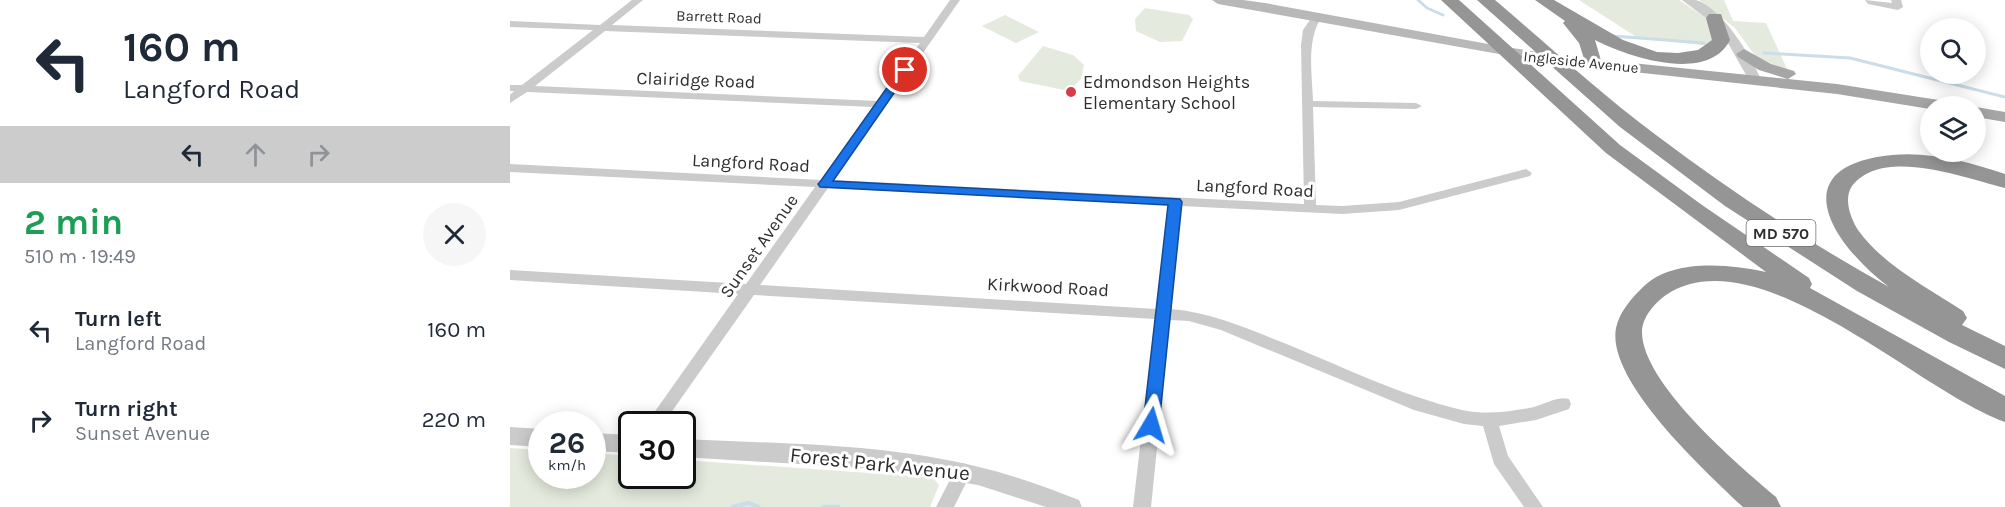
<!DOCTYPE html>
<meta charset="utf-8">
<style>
body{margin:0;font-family:Karla,sans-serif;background:#f6f6f7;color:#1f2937;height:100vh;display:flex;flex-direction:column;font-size:22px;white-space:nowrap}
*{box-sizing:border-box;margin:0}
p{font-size:20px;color:#747a83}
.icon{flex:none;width:33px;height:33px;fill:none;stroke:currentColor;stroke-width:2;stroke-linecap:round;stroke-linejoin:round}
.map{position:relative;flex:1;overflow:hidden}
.drawer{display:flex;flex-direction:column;background:#fff;width:510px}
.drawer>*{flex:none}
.top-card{background:#fff;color:#1f2937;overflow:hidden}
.controls{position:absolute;left:1410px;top:18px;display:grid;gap:12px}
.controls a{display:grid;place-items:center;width:66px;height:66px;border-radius:50%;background:#fff;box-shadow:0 3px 15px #0003;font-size:30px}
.speed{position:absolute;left:18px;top:411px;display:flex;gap:12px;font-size:30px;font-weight:700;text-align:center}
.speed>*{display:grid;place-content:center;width:78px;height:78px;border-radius:50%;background:#fff;box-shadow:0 3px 15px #0003;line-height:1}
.speed small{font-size:15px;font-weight:400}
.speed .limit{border:3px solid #111;border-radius:9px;background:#fff;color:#111}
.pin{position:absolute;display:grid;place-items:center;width:51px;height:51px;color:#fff;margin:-26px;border:3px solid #fff;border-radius:50%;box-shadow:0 2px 6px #0007}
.me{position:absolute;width:66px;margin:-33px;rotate:7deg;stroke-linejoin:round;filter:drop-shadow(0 0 4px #0008)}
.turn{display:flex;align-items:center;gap:21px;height:126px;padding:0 24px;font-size:27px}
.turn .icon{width:78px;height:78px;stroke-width:2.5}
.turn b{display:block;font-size:42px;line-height:51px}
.lanes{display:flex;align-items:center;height:57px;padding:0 24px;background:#0003;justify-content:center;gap:30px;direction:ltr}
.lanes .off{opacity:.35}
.round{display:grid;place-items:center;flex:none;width:63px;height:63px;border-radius:32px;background:#f6f6f7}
.head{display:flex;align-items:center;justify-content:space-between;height:102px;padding:0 24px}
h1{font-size:36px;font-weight:700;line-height:45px;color:#1e9e55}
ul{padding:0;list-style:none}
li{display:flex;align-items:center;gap:18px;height:90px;padding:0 24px}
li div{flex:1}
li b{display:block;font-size:22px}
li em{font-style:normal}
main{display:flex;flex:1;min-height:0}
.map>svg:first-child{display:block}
.green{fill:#e4eadd}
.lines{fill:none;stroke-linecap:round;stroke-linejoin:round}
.stream-far1{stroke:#cadde9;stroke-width:3}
.stream{stroke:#cadde9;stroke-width:4.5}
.minor{fill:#cbcbcb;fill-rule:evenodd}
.tertiary{fill:#cbcbcb;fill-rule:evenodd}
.secondary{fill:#b8b8b8;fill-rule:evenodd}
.primary{fill:#a6a6a6;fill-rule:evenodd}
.motorway{fill:#959595;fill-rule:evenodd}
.route{fill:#1a73e8;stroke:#114b97;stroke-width:1.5}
.poi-dot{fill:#d83d47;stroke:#fff;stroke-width:2}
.labels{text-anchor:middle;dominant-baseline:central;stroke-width:6;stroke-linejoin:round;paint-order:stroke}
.far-street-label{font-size:15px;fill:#2e2e2e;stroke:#fff}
.shield{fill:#fff;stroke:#6d6d6d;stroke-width:1.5}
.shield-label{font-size:16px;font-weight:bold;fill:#2e2e2e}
.street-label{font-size:18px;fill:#2e2e2e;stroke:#fff}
.poi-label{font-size:18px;fill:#2e2e2e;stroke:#fff;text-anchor:start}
.near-street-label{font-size:21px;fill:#2e2e2e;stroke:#fff}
</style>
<main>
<section class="drawer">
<div class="top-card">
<div class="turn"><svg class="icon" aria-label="left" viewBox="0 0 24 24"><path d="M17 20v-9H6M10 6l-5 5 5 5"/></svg><div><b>160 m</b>Langford Road</div></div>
<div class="lanes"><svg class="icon" aria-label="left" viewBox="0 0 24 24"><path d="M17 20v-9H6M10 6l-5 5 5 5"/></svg><svg class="icon off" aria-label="ahead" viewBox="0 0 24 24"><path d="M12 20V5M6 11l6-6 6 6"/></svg><svg class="icon off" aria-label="right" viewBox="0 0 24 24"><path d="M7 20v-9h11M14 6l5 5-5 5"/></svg></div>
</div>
<div class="head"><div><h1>2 min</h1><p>510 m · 19:49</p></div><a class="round"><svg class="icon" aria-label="close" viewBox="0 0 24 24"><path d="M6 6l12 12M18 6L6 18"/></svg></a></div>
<ul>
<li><svg class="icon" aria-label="left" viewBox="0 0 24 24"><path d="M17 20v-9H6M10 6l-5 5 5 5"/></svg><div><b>Turn left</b><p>Langford Road</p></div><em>160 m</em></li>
<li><svg class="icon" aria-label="right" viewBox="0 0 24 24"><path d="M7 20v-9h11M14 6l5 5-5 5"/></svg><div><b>Turn right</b><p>Sunset Avenue</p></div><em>220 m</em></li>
</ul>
</section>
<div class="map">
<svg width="1495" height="507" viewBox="0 0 1495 507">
<rect width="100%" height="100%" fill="#fff"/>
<path class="green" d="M1069,0H1169L1196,18L1204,29L1201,46L1128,38Z
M1189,0H1214L1223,21L1256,23L1278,71L1246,57L1225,28Z
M635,8L679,15L683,19L672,41L650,42L626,31L625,19Z
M495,15L529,32L506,43L472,26Z
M533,46L563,55L574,65L571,79L559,91L510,81L508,76Z
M0,448L31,450L32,476H82L83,453L121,456L122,476H172L173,460L417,477L424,479L429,485L420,507H0Z"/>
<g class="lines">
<path class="stream-far1" d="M908,0L917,8L933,15
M1103,36L1194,43
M1254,53L1340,58L1495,97"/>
<path class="stream" d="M223,507L239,503L248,507
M314,507H328"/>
<path class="minor" d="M122,0H133L102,25L414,37L440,0H450L324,180L794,204L791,45L793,30L804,14H810L812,16C796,41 802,72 803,101L906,103L912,106L906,109L803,107L806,205L832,206L889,202L1016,169L1022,173L1020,176L889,210L832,214L671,206L661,309C699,312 734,327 769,341C829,365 889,395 952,410C976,415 1000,412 1024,407C1035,404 1048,396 1059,399L1061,404L1059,409L1026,420L989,426L998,456L1033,507H1014L984,464L973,426L954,424L904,410L711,330L679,321L660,320L641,507H623L645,319L244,295L153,424H136L228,294L0,280V270L236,284L305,187L0,172V164L311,180L363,107L17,92L0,103V95L4,91H0V85H12L83,30L0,27V21L90,25ZM95,31L410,43L368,101L25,86ZM318,188L658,205L646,309L250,285Z
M1355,0L1382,3L1381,0H1391L1393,7L1388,10L1358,4Z
M453,463L459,466L462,471L444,507H426L447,466Z"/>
<path class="tertiary" d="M1172,0C1176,0 1183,0 1186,0C1213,9 1240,55 1251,79L1250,82H1240L1214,36L1196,18Z
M0,427L32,429V447L0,445Z
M82,433L122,435V453L82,451Z
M172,439C271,444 373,443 469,467C503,475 536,487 569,500L572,507H536L468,485L370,469L172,457Z"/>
<path class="secondary" d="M702,0H733L755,3L989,46L1083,60L1090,64L1083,68L989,54L708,4Z"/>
<path class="primary" d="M1234,49L1261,64L1284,71L1286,74L1278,79L1249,70L1228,57L1226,54Z
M1083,59L1327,84L1435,101L1441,102L1444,106H1420V109L1327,94L1077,67L1075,64Z
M1466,107L1495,112V122L1466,117Z"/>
<path class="motorway" d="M931,0H949L1110,145L1192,205L1299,278L1302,284L1300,288L1495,396V422C1409,392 1248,234 1156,295C1145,303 1132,317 1132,332C1132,383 1227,464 1266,497L1271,507H1233C1197,473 1096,381 1106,328C1110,311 1121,299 1133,287C1162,258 1220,264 1256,272L1096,153Z
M967,0H985C1038,45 1090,93 1146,135C1220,191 1298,242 1379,287C1322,244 1271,166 1382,155C1419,151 1460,162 1495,174V188C1455,178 1373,146 1342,186C1333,199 1341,219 1348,230C1373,265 1418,288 1453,311L1457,318L1452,325L1495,346V369L1439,342L1347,291L1215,206L1110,127Z
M1025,0H1044L1113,40L1147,52L1168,53L1188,50L1202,40L1196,18L1199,14H1211L1220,40C1198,84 1118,57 1085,40L1092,64L1089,68H1077L1069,43L1053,23L1055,21Z"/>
</g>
<path class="route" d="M395,67L400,70L323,181L670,199L672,202L649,425L647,430L641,432L635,430L633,425L658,205L310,187L308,184L310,182L391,68Z"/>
<circle class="poi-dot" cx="561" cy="92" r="6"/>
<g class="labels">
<g class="far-street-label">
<text transform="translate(209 17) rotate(2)">Barrett Road</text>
<text transform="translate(1071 62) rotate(6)">Ingleside Avenue</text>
</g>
<rect class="shield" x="1236.5" y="220" width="69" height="26" rx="4.5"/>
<g class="shield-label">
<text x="1271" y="233">MD 570</text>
</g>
<g class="street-label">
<text transform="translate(186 80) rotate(2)">Clairidge Road</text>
<text transform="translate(241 163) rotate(3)">Langford Road</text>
<text transform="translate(745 188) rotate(3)">Langford Road</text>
<text transform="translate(249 246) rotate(-55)">Sunset Avenue</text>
<text transform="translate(538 287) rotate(3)">Kirkwood Road</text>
</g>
<g class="poi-label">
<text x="573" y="82">Edmondson Heights<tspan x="573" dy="21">Elementary School</tspan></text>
</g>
<g class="near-street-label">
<text transform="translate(370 464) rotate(6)">Forest Park Avenue</text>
</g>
</g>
</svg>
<div class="controls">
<a><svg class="icon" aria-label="search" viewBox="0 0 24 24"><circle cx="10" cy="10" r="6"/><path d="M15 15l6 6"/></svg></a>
<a><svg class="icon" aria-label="layers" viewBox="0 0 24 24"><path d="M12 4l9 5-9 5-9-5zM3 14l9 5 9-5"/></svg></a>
</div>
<div class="speed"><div>26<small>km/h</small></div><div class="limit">30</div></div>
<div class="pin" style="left:395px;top:70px;background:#d93025"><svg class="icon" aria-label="arrive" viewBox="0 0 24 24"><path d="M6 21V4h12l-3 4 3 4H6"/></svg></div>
<svg class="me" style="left:641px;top:425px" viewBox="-20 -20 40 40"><path d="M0-17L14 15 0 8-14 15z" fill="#1a73e8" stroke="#fff" stroke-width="4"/></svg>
</div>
</main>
